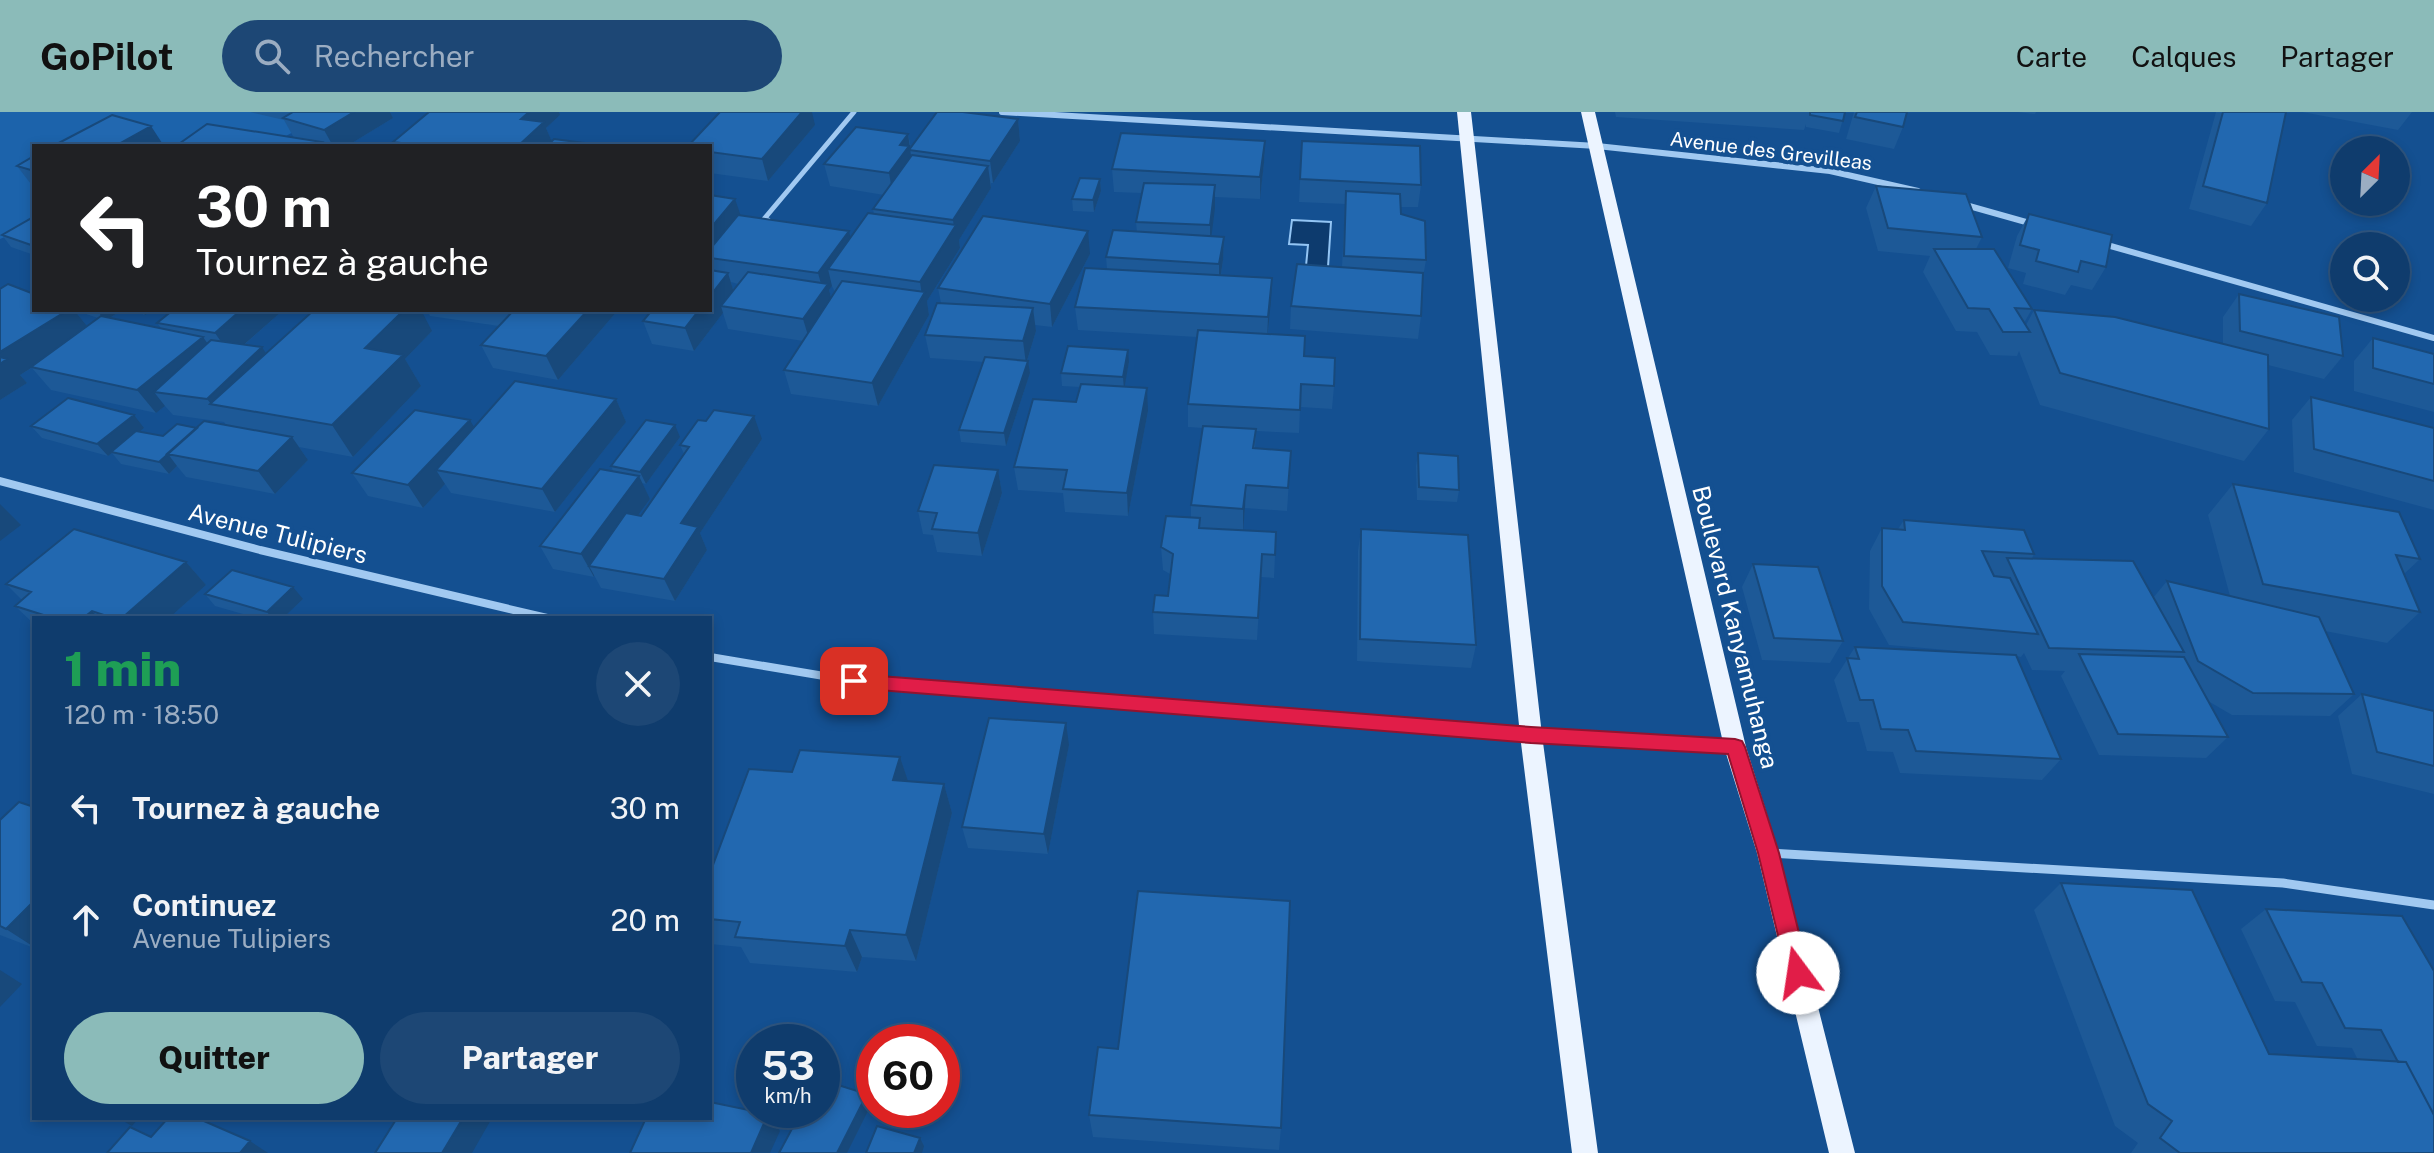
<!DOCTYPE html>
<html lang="fr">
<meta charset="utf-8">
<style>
body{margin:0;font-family:"Public Sans",sans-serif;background:#1d4775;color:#f1f3f6;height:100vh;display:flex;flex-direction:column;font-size:30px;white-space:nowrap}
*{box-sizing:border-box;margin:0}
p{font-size:26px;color:#9badc2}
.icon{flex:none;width:44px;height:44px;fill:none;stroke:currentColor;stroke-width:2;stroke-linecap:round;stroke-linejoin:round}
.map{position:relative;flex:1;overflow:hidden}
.drawer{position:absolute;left:32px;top:504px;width:680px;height:504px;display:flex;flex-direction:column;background:#0f3c6d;border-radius:0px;box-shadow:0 4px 12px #0003,0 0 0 2px #2f5680}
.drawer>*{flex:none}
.hud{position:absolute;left:32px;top:32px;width:680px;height:168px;border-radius:0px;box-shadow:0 4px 12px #0003,0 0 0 2px #2f5680;background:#202124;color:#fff;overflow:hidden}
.needle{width:52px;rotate:24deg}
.controls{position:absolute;left:2330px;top:24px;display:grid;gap:16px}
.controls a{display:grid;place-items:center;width:80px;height:80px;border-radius:50%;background:#0f3c6d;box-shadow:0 4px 12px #0003,0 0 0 2px #2f5680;font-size:40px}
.speed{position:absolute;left:736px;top:912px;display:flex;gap:16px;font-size:40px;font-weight:700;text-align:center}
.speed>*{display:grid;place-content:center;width:104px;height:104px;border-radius:50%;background:#0f3c6d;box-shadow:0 4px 12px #0003,0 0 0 2px #2f5680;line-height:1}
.speed small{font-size:20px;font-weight:400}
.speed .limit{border:12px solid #d22;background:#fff;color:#111}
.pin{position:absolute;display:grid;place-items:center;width:68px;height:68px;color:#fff;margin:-34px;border-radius:16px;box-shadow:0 4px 12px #0006}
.me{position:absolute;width:88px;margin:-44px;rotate:346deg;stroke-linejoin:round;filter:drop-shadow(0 0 6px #0008)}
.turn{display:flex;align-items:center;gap:28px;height:168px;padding:0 32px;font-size:36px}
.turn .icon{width:104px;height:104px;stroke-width:2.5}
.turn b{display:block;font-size:56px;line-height:68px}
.round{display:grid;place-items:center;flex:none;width:84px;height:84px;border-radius:42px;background:#1d4775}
.overview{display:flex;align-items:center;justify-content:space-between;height:136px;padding:0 32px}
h1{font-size:48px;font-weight:800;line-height:60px;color:#1e9e55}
.cta{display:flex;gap:16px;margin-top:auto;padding:16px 32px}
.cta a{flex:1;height:92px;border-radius:48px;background:#8bbbb9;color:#111;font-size:32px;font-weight:800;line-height:92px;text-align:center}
.cta a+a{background:#1d4775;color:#f1f3f6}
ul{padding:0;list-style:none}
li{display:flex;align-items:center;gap:24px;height:112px;padding:0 32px}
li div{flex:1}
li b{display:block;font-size:30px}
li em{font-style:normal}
header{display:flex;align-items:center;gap:48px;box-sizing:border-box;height:112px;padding:0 40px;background:#8bbbb9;color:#111}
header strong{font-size:38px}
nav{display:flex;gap:44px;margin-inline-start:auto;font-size:28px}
.search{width:560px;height:72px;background:#1d4775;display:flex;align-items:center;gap:20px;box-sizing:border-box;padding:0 28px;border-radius:44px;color:#9badc2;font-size:30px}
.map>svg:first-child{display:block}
.green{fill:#1c63ab}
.water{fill:#0d3b6e;stroke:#93c5f4;stroke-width:2}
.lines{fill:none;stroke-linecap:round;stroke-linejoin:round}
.lane{stroke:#a1c9f1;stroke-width:5}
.street-far2{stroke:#a1c9f1;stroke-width:6}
.street-far1{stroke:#a1c9f1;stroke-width:8}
.street{stroke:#a1c9f1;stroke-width:9}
.primary{fill:#ecf4ff;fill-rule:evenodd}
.wall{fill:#1d5997;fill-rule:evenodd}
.shaded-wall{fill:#18497b}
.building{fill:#2268b0;stroke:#18497b;stroke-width:2}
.route{fill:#e11d48;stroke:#92132f;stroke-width:2}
.labels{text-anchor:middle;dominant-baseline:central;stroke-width:8;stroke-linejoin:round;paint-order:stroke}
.far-street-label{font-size:20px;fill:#fff;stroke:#145091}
.street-label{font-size:24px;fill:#fff;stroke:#145091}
</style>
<header>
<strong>GoPilot</strong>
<div class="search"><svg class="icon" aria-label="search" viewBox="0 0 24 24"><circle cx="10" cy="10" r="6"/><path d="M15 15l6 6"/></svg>Rechercher</div>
<nav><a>Carte</a><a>Calques</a><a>Partager</a></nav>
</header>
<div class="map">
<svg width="2434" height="1041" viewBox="0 0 2434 1041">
<rect width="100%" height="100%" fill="#145091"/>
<path class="green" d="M0,0H329L286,24L213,34H34V113L0,127Z"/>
<path class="water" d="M1292,108L1331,110L1328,155L1306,154L1308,133L1289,132Z"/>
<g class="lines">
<path class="lane" d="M768,108L764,107L854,0"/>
<path class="street-far2" d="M1002,0L1597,34L1830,59L1918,79
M1962,92L2033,112
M2100,131L2434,226"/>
<path class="street-far1" d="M0,369L260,438L547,506
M710,545L854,569L1416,614"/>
<path class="street" d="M1391,612L1733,635
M1769,741L2283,771L2434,793"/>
<path class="primary" d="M1457,0H1471L1542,623L1598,1041H1572L1520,623Z
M1581,0H1595L1746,635L1779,741L1855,1041H1829L1757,741L1724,635Z"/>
</g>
<path class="wall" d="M250,0H390L393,6L347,34H176L294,26L284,8Z
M1615,0H1845L1839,21L1806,15V12L1804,18L1616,5Z
M1854,0H1907L1903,15L1894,37L1846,27Z
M2017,0H2036L2035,2Z
M2216,0H2286L2267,91L2251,114L2189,97Z
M2302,0H2412L2398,18Z
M560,3L546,16L552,30L607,34H396L393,30Z
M1018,7L1020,29L993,71H991V76L959,128L960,136L927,189L929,203L878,294L791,282L784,258L803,229L728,217L723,201L694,239L652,232L643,209L710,198V83L741,104L850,126L874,102L873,97L884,83L830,74L824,52L908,22L911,36ZM731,170L738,172L733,178ZM832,174L835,180L831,185L829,178Z
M815,13L768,69L710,61V34Z
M1265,29L1264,51L1260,87L1215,85L1211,124L1224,125L1223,148L1221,163L1272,166L1268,222L1304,244L1334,274L1332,297L1300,295L1299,321L1256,319L1255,336L1291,339L1287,399L1245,396L1243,418L1276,420L1274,466L1261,465L1257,528L1154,522L1153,500L1168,484L1170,462L1163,458L1161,435L1191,405V393L1203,316L1188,315V292L1197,225L1078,218L1075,195L1107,157L1106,145L1137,120L1136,110L1142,81L1114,80L1112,57Z
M1302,29L1421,73L1418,95H1401V102L1426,148L1422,171L1421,204L1418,227L1290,217L1291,194L1342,155L1345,92L1299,90Z
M34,44V76L17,54Z
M1100,67L1101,79L1094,100L1073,99L1072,87Z
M1876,74L1982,125L1976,137L2032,197L2024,211L2026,213L2034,198L2223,232V205L2239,182L2343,244L2324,267L2268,253L2269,317L2244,349L2040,293L2019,239L2017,244L1990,243L1977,220L1956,219L1923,160L1930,144L1878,139L1866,96Z
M2029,102L2106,155L2092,178L2071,173L2065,183L2023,172L2026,161L2008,156L2017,124Z
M34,109V143L11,135L2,123Z
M1090,142L1052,215L1035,213L1036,219L1027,249L1030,261L1006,334L961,330L959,318L984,250L930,246L925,223L941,191L938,176Z
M34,198H74L87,214L98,206L83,201L81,198H122L110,206L161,216L157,211L173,198H280L281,200L244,233L266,241L432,219L405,247L421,274L353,345L299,335L308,348L275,382L186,365L177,354L169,362L121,352L112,341L108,344L42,326L31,314L144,316L139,319L163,324L197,316L226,313L224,310L173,303L165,294L156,301L51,278L32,256L20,263L27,271L0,288Z
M130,198H153L145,203Z
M427,198H618L558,268L493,256L481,233L499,214L430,204Z
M2373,226L2434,242V300L2354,279V249Z
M1129,250L1124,275L1148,299L1128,404L1065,400L1063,381L1018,378L1014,355L1076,290L1080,275L1062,274L1061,261Z
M2311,285L2434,316V398L2294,360L2292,308Z
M616,287L626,310L555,400L451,381L445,372L423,396L368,384L352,361L474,315Z
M680,325L646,372L642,371L650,387L638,403L641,404L684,342L680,333L762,327L700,421L707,438L675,489L601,476L594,463V465L553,457L540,434L613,359L611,354Z
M1418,341L1459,378L1457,390L1417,388L1416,354Z
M998,358L1002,381L982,444L937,440L933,423L923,422L918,399Z
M2233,372L2420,447L2404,462L2420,500L2387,531L2325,519L2354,582L2330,604L2232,603L2208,589L2228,625L2206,646L2099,643L2061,564L2065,559L2032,558L2024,541L2021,545L2017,544L2061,647L2042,668L1900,661L1893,640L1867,639L1859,610H1847L1834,568L1855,535L1982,541L1889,533L1869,497L1870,439L1882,416L1898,417L1904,408L2034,442L2032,446L2153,486L2167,469L2230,484L2208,403Z
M1361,417L1476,533L1471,556L1357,549L1358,439Z
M186,450L206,473L169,506H34V512L15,494L22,488L6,472Z
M1753,452L1843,529L1830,551L1762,548L1742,475Z
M205,482L303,487L283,506H257L215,494Z
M2362,582L2434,599V682L2352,662L2338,604Z
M1069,633L1048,742L968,736L962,715Z
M900,645L908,670L944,672L952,701L916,849L862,845L857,860L750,851L741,835L710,832V761L792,660Z
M34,695V836L0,823V708Z
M2061,771L2269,942L2358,948L2352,936L2317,934L2295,890L2275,889L2241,817L2266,797L2402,804L2434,1041H2131L2138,1031L2115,1014L2034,798Z
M1089,1003L1281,1016L1279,1038L1093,1025Z"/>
<path class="shaded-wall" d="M354,0H390L393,6L347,34H333L324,18Z
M529,0H559L560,3L546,16L553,32L551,34H518L521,7Z
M802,0H812L815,13L768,69L762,47Z
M1018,7L1020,29L993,71L990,49Z
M151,14L164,34H115Z
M908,22L913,58L893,84L889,61L900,33Z
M1265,29L1264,51L1260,87V65Z
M988,54L991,76L959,128L960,136L927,189L929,203L878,294L872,271L922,184L920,170L954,116L953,108Z
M1100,67L1101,79L1094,100L1093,88Z
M1215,73V96L1210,136V113Z
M735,87L743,110L710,146V117Z
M849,119L854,142L828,157L832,174L829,178L834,196L810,230L803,207L823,179L818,161Z
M1088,119L1090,142L1052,215L1050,192Z
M1224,125L1223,148L1219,175V152Z
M728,161L735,184L721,194L723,201L694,239L685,216L699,198H710V184Z
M1272,166L1271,189L1267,229L1268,205Z
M1033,196L1036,219L1026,252L1023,229Z
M68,198H74L91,219L20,263L27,271L0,288V240Z
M97,198H122L105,209Z
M141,198H153L145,203Z
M241,198H280L281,200L231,244L215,221Z
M404,198H421L432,219L405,247L421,274L353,345L332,313L365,236Z
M588,198H618L558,268L546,244Z
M203,225L219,248L154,280L165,294L156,301L137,278Z
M262,235L277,259L211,292L207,287Z
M1128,238L1129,250L1124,278L1123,265Z
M1028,249L1030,261L1006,334L1004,321Z
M1147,276L1148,299L1128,404L1127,381Z
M616,287L626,310L555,400L542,377Z
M134,303L144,316L108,344L97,332Z
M754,304L762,327L700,421L707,438L675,489L664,467L681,411Z
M470,308L483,331L436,358L445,372L423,396L408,373Z
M675,313L680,325L646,372L640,360Z
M292,325L308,348L275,382L258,359Z
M168,342L177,354L169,362L159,350Z
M998,358L1002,381L982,444L978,421Z
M639,364L650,387L600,455L589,454L594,463V465L581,442Z
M1246,373L1245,396L1243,420V397Z
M0,392L21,413L0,429Z
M186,450L206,473L169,506H122Z
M293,475L303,487L283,506H272L267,500Z
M92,499L99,506H83Z
M1066,611L1069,633L1048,742L1044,722Z
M900,645L910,675L893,668Z
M944,672L952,701L916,849L906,823Z
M34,789V835L6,817Z
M850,818L862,845L857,860L845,834Z
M0,858L22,872L0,895Z
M867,982L872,991L847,1041H837Z
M768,1002L780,1019L770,1041H751Z
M118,1006H139L132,1014Z
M463,1006H492L472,1041H442Z
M920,1026L924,1034L922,1041H914Z
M250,1029L268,1041H240Z"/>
<path class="building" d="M293,0H354L324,18L283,6Z
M429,0H529L521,7L544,10L518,34H425L393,30Z
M720,0H802L762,47L710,40V34H688Z
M937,0H963L1018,7L990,49L909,38Z
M1810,0H1845L1843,9L1810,3Z
M1857,0H1907L1903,15L1855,5Z
M2223,0H2286L2267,91L2203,74Z
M112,3L151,14L115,34H53Z
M207,12L322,30L316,34H176Z
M856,15L908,22L900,33L909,34L889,61L824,52Z
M1121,21L1265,29L1260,65L1112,57Z
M554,27L607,34H547Z
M1302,29L1420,34L1421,73L1300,67Z
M912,43L988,54L953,108L873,97Z
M34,44V59L17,54Z
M1080,66L1100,67L1093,88L1072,87Z
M1144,71L1215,73L1210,113L1136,110Z
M1876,74L1966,82L1982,125L1888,116Z
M1346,79L1400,82L1401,102L1425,109L1426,148L1344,144Z
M710,83L735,87L710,117Z
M868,101L956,113L920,170L828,157Z
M2029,102L2112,123L2106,155L2081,149L2078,160L2036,149L2039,138L2020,133Z
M738,103L849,119L818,161L710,146V137Z
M983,104L1088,119L1050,192L938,176Z
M30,107L34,109V134L2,123Z
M1113,118L1224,125L1219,152L1106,145Z
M1934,137H1994L2032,197L2015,196L2030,220H2003L1989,197L1968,196Z
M1297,152L1423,161L1421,204L1291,194Z
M1085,156L1272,166L1268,205L1075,195Z
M710,158L728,161L710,184Z
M748,160L828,172L803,207L721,194Z
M842,169L925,180L872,271L784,258Z
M8,172L34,182V198H68L0,240V177Z
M2239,182L2339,205L2343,244L2240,219Z
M937,191L1033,196L1023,229L925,223Z
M173,198H241L215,221L157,211Z
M314,198H404L365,236L403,243L332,313L210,292Z
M514,198H588L546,244L481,233Z
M652,198H699L685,216L643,209Z
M2034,198L2115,205L2268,243L2269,317L2060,261Z
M101,204L203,225L137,278L31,255Z
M1198,218L1305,224L1304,244L1335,246L1334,274L1301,272L1300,298L1188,292Z
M2373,226L2434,242V272L2373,256Z
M211,228L262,235L207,287L154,280Z
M1068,234L1128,238L1123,265L1061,261Z
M0,245L7,247L0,252Z
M985,245L1028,249L1004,321L959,318Z
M515,269L616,287L542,377L436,358Z
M1081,272L1147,276L1127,381L1063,377L1067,358L1014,355L1033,287L1076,290Z
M2311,285L2434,316V369L2314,337Z
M68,286L134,303L97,332L31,314Z
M415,298L470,308L408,373L352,361Z
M714,298L754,304L681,411L698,415L664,467L589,454L626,401L641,404L689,335L680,333L698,308L706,309Z
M646,308L675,313L640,360L611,354Z
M204,309L292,325L258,359L167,342Z
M177,312L197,316L159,350L111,340L136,319L163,324Z
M1203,314L1256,317L1253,336L1291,339L1288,376L1246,373L1243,397L1191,393Z
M1418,341L1458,344L1459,378L1419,375Z
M934,353L998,358L978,421L932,417L937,401L918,399Z
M600,357L639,364L581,442L540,434Z
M2233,372L2399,400L2420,447L2396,443L2420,500L2263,472Z
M1166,404L1200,406L1199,416L1276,420L1275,443L1262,442L1258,506L1153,500L1155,483L1168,484L1173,442L1161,435Z
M1904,408L2024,418L2034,442L1982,439L1994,464L2010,466L2038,522L1903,510L1882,474V416L1905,418Z
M74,417L186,450L122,506H113L92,499L83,506H53L15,494L31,480L6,472Z
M1361,417L1468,423L1476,533L1360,527Z
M2007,446L2133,449L2184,540L2049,536Z
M1753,452L1818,455L1843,529L1774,526Z
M232,458L293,475L267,500L205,482Z
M2167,469L2319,505L2354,582L2253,581L2198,549Z
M1855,535L2016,543L2061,647L1916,639L1908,618L1881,617L1873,588H1860L1847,546L1859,547Z
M2079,542L2184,545L2228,625L2118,622Z
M2362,582L2434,599V654L2377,640Z
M989,606L1066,611L1044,722L962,715Z
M800,638L900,645L893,668L944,672L906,823L850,818L845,834L735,825L740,810L710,807V761L749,657L792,660Z
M19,690L34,695V789L6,817L0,814V708Z
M2061,771L2192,778L2269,942L2406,950L2434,1003V1041H2180L2160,1026L2172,1009L2148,992Z
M1138,779L1290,789L1281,1016L1089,1003L1098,935L1118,937Z
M2266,797L2402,804L2434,859V1003L2406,950H2398L2381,918L2345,916L2322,871L2302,870Z
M822,968L867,982L837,1041H779L802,998H822Z
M710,990L768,1002L751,1041H630L646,1006H710Z
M168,1006H197L250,1029L240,1041H107L130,1015L151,1025Z
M397,1006H463L442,1041H375Z
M877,1014L920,1026L914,1041H866Z"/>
<path class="route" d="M854,562L1531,615L1735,627L1742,629L1745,635L1779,741L1809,861L1806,868L1798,871L1790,868L1787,861L1758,741L1728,642L1531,631L854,576L847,574L844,569L847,564Z"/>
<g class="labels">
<g class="far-street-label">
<text transform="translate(1771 39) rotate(7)">Avenue des Grevilleas</text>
</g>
<g class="street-label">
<text transform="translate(278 421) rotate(14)">Avenue Tulipiers</text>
<text transform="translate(1736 515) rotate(76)">Boulevard Kanyamuhanga</text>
</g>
</g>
</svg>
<div class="controls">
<a><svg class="needle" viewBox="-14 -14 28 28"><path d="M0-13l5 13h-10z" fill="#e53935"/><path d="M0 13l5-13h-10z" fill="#9badc2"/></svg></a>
<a><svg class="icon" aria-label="search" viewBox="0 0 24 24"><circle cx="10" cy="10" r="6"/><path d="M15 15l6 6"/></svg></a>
</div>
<div class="speed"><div>53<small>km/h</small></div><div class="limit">60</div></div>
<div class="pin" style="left:854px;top:569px;background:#d93025"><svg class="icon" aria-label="arrive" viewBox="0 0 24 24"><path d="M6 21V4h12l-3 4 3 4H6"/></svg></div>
<svg class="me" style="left:1798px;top:861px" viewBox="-20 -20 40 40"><circle r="19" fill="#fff"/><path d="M0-13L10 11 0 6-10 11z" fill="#e11d48"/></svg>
<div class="hud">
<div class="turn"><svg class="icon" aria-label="left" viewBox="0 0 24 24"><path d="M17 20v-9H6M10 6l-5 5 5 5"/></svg><div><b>30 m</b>Tournez à gauche</div></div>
</div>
<section class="drawer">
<div class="overview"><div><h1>1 min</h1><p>120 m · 18:50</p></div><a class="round"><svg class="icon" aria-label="close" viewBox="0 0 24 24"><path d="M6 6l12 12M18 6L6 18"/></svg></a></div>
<ul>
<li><svg class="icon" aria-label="left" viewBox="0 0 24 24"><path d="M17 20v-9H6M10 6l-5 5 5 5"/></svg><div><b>Tournez à gauche</b></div><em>30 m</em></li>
<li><svg class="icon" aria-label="ahead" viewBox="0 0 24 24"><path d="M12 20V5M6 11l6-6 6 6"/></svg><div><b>Continuez</b><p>Avenue Tulipiers</p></div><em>20 m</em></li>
</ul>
<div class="cta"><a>Quitter</a><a>Partager</a></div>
</section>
</div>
